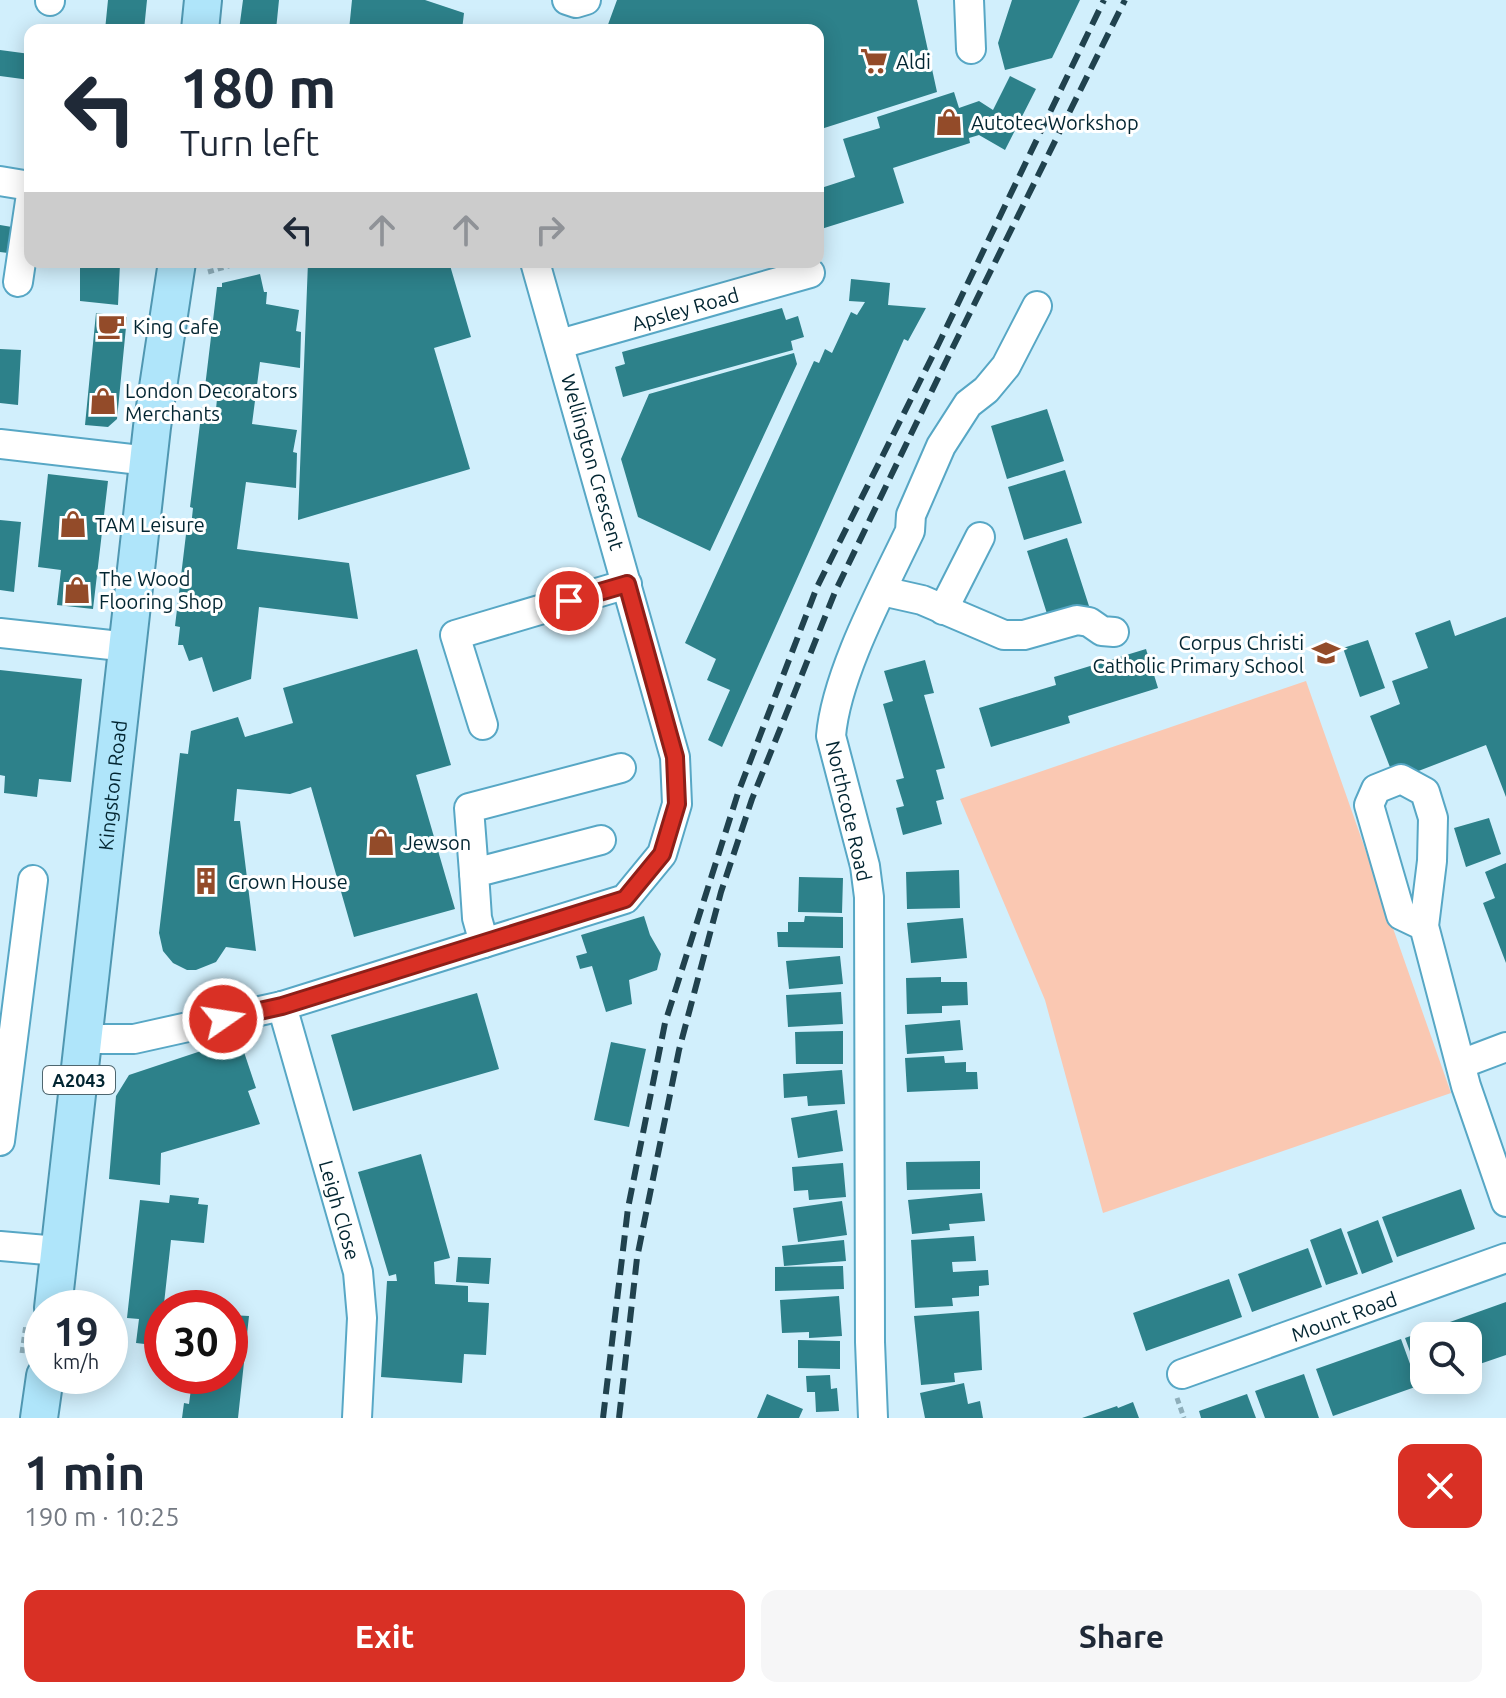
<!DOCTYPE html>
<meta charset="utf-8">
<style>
body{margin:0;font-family:Ubuntu,sans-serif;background:#f6f6f7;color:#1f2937;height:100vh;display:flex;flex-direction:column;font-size:30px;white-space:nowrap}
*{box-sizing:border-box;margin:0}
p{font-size:26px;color:#747a83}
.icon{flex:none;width:44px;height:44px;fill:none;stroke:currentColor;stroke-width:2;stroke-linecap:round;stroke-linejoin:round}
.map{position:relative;height:1418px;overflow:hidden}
.panel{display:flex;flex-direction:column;background:#fff;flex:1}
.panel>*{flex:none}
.hud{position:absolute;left:24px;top:24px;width:800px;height:244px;border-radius:16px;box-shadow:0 4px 20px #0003;background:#fff;color:#1f2937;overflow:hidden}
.buttons{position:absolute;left:1410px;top:1322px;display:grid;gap:16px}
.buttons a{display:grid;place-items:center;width:72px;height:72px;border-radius:16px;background:#fff;box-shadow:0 4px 20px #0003;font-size:40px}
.speed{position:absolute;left:24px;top:1290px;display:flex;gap:16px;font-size:40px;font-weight:700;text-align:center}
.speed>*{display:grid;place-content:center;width:104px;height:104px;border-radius:50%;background:#fff;box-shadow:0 4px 20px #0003;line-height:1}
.speed small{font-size:20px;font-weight:400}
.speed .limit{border:12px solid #d22;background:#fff;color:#111}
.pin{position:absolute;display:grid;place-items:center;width:68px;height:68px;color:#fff;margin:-34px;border:4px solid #fff;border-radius:50%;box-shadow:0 2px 8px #0007}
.me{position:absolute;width:88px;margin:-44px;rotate:77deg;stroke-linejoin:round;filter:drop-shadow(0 0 6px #0008)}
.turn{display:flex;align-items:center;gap:28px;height:168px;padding:0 24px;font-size:36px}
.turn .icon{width:104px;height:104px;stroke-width:2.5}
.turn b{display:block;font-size:56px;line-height:68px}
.lanes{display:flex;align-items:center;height:76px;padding:0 24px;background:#0003;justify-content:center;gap:40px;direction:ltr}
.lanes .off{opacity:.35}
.round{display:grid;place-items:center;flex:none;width:84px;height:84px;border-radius:16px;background:#f6f6f7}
.head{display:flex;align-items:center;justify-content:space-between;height:136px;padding:0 24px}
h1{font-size:48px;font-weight:700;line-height:60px}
.cta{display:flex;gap:16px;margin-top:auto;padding:16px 24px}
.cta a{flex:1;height:92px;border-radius:16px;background:#d93025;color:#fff;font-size:32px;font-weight:700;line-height:92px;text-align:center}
.cta a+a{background:#f6f6f7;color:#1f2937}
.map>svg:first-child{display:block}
.green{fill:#fac8b2}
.building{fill:#2d818a}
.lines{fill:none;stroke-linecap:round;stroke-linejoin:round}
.minor-casing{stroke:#57a7c5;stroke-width:32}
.major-casing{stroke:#4f97b1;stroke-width:40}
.path{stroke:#8eaeba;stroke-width:5;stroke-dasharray:6 4;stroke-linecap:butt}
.minor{stroke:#fff;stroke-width:28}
.major{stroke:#afe5fa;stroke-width:36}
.rail{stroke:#20424e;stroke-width:6;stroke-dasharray:16 8;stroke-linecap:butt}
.route-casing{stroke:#8d1f18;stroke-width:20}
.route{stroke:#d93025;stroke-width:14}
.labels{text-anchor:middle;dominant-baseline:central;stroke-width:6;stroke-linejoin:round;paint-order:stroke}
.shield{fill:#fff;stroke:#4e666f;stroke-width:2}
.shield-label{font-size:18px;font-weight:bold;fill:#022531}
.poi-label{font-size:20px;fill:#022531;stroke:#fff;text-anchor:start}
.street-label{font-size:20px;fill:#022531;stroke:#fff}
</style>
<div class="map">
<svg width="1506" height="1418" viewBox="0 0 1506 1418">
<rect width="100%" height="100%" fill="#d1effc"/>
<path class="green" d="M1306,681L1451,1093L1103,1213L1045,1000L960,799Z"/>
<path class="building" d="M108,0H147L144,30H105Z
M243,0H279L276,30H239Z
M352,0H425L464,13L462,30H349Z
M617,0H917L937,92L818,130V30H606Z
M1012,0H1080L1052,58L1005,70L998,43Z
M0,50L30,54V80L0,76Z
M1010,76L1036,89L1005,150L979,135L969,138L970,143L893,168L904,203L818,230V189L855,177L843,139L880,128L877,117L954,92L959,108L979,101L993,110Z
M0,225L12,227L8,253L0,252Z
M80,262L120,264L118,305L80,301Z
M308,262H449L471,337L434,348L470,469L298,520Z
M260,274L264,292H267L266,304L299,310L296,331L301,332L300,368L260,362L252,424L297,430L293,452L297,453L296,488L246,482L237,549L349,563L358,619L259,607L251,679L213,692L202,657L189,661L183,645H178L180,627L175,626L187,526L191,527L193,508L190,507L202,407L216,409L218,389L205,387L217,287H222V283Z
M851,279L890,283L888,305L926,308L908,341L904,339L722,747L708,740L730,690L707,680L716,659L685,643L814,361L819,363L825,349L832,353L851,312L857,315L865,302L849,301Z
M782,308L786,320L798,316L804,337L791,341L793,350L623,397L615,367L625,364L622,352Z
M96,313L127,317L117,419L108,427L85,425Z
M0,349L21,350L18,405L0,403Z
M794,353L797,364L710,551L638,517L621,459L649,394Z
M1047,409L1064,461L1007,479L991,426Z
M1065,470L1082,523L1024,540L1008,487Z
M48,474L108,481L93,609L57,605L61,570L38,567Z
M0,520L21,522L14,592L0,590Z
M1067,538L1089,606L1049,620L1027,551Z
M1506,617V797L1486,745L1395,780L1370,716L1400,704L1392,681L1428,668L1415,633L1450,620L1455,636Z
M1368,640L1385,688L1360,697L1343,648Z
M417,649L451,765L416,775L455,909L354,937L311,787L290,794L237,789L234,821H240L256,951L226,947L216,962L196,970H187L173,963L163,951L159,933L180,753L188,754L191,731L238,717L245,737L293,723L283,688Z
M1146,649L1158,688L1068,716L1070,723L991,747L979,708L1056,685L1054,677Z
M925,660L934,693L924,695L945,768L936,770L944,799L936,801L942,824L903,835L896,808L904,806L896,780L904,778L883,704L893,701L884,671Z
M0,670L82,679L71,782L39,779L37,797L4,793L5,776L0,775Z
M1489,818L1501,854L1466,867L1454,828Z
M1506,863V963L1483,903L1495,898L1485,872Z
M959,870L960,908L907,909L906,872Z
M799,877L843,878L842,913L798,912Z
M644,916L650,935L661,954L657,970L629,980L632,1004L606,1012L592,966L580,969L576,956L587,953L581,935Z
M805,916L843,917V948L778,947L777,932H788V922H804Z
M963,918L967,958L911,963L907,923Z
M840,956L843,984L789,989L786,961Z
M941,977V982H967L968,1005L942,1006V1013L907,1014L906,978Z
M841,992L843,1024L788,1027L786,995Z
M477,993L499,1069L353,1111L331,1035Z
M960,1020L963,1050L907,1054L905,1025Z
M843,1031V1064H796L795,1032Z
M228,1042L230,1047L241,1043L256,1088L248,1091L260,1124L161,1153L160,1185L109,1179L116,1096L129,1075Z
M611,1042L646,1049L629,1127L594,1120Z
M944,1056L945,1063L966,1062V1072H977L978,1089L907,1092L905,1058Z
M842,1070L845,1104L808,1106L807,1096L784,1098L783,1074Z
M837,1110L843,1151L798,1158L791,1118Z
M421,1154L450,1258L434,1262L435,1284L468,1286V1302L489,1303L486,1355L464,1354L462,1383L381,1377L387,1281H397L396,1274L389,1276L358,1172Z
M980,1161V1189L907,1190L906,1162Z
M843,1163L846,1197L809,1200L808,1190L794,1191L792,1167Z
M1461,1189L1475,1229L1397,1257L1382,1217Z
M982,1193L985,1221L949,1224L950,1230L912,1234L908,1200Z
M170,1195L199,1198L198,1204L208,1205L204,1243L171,1240L162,1322L150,1320L148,1335L162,1336V1346L136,1343L139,1319L127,1318L140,1200L169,1203Z
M842,1201L847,1235L798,1242L793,1208Z
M1378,1220L1393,1262L1362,1274L1347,1232Z
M1341,1228L1358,1274L1326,1285L1310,1240Z
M974,1236L976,1261L952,1262L953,1272L988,1270L989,1285L979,1286V1296L952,1298L953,1306L915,1308L911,1240Z
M844,1240L846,1261L784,1266L782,1246Z
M1308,1248L1322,1287L1252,1312L1238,1274Z
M458,1257L491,1258L489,1284L456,1282Z
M843,1266L844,1289L775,1291V1267Z
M1229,1279L1242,1317L1146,1351L1133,1313Z
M839,1296L842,1336L809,1338V1332L782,1333L780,1300Z
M1506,1302V1355L1468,1368V1336H1424V1380H1433L1422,1384L1405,1338Z
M979,1311L982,1370L954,1373L955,1382L921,1385L914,1316Z
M230,1315L249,1316L238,1418H182L184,1403L189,1404L192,1381L203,1382L204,1376H230Z
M1401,1339L1418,1386L1333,1416L1316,1369Z
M798,1340L840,1341V1369L798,1368Z
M1304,1374L1319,1418H1265L1255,1391Z
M830,1375L831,1389L837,1388L839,1411L816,1412L815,1392H807L806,1376Z
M964,1383L968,1404L980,1401L983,1418H925L920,1393Z
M767,1394L803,1409L799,1418H757Z
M1247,1394L1256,1418H1201L1199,1411Z
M1133,1402L1139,1418H1082L1117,1406L1118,1408Z"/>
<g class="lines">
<g class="minor-casing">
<g id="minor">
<path d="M567,0L576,3L586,0"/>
<path d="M969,0L971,49"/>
<path d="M50,1V0"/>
<path d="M0,181L30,186"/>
<path d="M18,282L30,201"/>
<path id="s1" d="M560,344L810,273"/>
<path d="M0,444L149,461"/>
<path d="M882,591L922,600L1004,635H1024L1077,620L1089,622L1102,631L1114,632"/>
<path d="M943,610L980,537"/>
<path d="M0,633L129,647"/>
<path d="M483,725L455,635L627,584"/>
<path d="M474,873L469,808L621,768"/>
<path d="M1424,926L1401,915L1369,805L1376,789L1401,779L1425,792L1433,818L1432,861L1424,926L1466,1086L1506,1202"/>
<path d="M484,943L477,918L474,873L601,840"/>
<path id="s2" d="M282,1006L358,1272L362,1318L357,1418"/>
<path d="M84,1039H134L282,1006L625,899L662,854L677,804L675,757L535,262"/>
<path d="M1461,1064L1506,1047"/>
<path d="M0,1141L33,880"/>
<path d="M0,1246L58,1251"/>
<path id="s3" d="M1182,1374L1506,1258"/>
<path d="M873,1418L870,1342L869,897L865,866L831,736C836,674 883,588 910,531L911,515L941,446L968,404L986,390L1006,366L1037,306"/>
</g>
</g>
<g class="major-casing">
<g id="major">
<path d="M200,30L203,0"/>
<path id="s4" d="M53,1308L152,427L177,262"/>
<path d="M39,1418L45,1376"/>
</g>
</g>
<path class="path" d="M208,272L242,262
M22,1353L26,1324
M1177,1398L1184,1418"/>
<use href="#minor" class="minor"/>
<use href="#major" class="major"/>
<path class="rail" d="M603,1418L628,1208L665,1023L738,793L817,587L939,343L1104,0
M619,1418L637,1258L679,1050L721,892L752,799L835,592L953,347L1125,0"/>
</g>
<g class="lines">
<g class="route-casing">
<path id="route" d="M223,1019L282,1006L625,899L662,854L677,804L675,757L627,584L569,601"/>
</g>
<use href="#route" class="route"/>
</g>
<defs>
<g id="supermarket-bare" transform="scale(2.16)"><path d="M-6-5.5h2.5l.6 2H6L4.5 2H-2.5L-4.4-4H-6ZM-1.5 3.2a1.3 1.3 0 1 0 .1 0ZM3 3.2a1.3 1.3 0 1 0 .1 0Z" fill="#934b29" stroke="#fff" stroke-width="2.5" paint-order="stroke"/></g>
<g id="shop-bare" transform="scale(2.16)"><path d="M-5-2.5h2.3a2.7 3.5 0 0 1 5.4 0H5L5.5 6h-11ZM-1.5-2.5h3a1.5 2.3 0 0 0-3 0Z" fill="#934b29" stroke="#fff" stroke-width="2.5" paint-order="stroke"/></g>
<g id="cafe-bare" transform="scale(2.16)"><path d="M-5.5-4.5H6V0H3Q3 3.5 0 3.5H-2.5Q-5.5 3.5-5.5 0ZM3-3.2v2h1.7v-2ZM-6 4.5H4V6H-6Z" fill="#934b29" stroke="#fff" stroke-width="2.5" paint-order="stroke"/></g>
<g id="school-bare" transform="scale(2.16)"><path d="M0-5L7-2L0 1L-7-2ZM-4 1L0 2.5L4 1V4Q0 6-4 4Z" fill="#934b29" stroke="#fff" stroke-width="2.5" paint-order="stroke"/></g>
<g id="building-bare" transform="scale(2.16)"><path d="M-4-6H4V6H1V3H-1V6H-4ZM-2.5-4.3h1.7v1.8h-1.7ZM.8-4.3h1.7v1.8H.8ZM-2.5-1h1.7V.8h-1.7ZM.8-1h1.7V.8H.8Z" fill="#934b29" stroke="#fff" stroke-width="2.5" paint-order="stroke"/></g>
</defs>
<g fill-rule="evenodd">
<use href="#supermarket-bare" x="874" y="61"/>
<use href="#shop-bare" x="949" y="122"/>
<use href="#cafe-bare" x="111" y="326"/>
<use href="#shop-bare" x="103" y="401"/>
<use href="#shop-bare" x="73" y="524"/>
<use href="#shop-bare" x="77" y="590"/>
<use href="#school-bare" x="1326" y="653"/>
<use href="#shop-bare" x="381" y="842"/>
<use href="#building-bare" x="206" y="881"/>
</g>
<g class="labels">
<rect class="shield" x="43" y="1066" width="72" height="28" rx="6"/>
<g class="shield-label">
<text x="79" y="1080">A2043</text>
</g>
<g class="poi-label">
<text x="896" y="61">Aldi</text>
<text x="971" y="122">Autotec Workshop</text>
<text x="133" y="326">King Cafe</text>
<text x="125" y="390">London Decorators<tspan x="125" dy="23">Merchants</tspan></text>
<text x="95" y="524">TAM Leisure</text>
<text x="99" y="578">The Wood<tspan x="99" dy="23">Flooring Shop</tspan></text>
<text x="1304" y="642" text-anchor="end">Corpus Christi<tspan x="1304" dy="23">Catholic Primary School</tspan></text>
<text x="403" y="842">Jewson</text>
<text x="228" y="881">Crown House</text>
</g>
<g class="street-label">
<text stroke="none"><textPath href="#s1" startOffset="130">Apsley Road</textPath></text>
<text transform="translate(593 462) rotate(74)">Wellington Crescent</text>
<text stroke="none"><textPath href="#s4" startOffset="526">Kingston Road</textPath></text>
<text transform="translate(849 811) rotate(77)">Northcote Road</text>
<text stroke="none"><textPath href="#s2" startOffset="212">Leigh Close</textPath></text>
<text stroke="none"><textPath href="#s3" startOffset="172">Mount Road</textPath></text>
</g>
</g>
</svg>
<div class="buttons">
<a><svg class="icon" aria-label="search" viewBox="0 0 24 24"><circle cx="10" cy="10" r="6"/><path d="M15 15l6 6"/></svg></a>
</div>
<div class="speed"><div>19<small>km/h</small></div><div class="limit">30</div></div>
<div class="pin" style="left:569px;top:601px;background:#d93025"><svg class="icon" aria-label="arrive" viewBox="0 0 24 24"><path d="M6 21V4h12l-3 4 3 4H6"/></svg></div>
<svg class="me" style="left:223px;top:1019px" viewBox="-20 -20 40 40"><circle r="17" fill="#d93025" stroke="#fff" stroke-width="3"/><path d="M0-11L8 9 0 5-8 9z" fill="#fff"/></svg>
<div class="hud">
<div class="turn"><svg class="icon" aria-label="left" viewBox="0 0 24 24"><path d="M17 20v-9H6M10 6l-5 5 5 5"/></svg><div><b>180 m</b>Turn left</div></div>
<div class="lanes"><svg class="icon" aria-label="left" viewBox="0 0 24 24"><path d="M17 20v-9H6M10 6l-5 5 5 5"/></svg><svg class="icon off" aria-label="ahead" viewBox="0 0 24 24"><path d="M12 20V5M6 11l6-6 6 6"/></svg><svg class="icon off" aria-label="ahead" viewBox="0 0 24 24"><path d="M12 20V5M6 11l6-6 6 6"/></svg><svg class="icon off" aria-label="right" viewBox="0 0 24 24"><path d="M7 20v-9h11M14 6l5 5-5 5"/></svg></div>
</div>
</div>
<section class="panel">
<div class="head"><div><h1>1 min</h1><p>190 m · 10:25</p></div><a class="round" style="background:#d93025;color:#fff"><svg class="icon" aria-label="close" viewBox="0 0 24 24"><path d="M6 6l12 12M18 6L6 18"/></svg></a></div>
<div class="cta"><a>Exit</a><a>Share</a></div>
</section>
